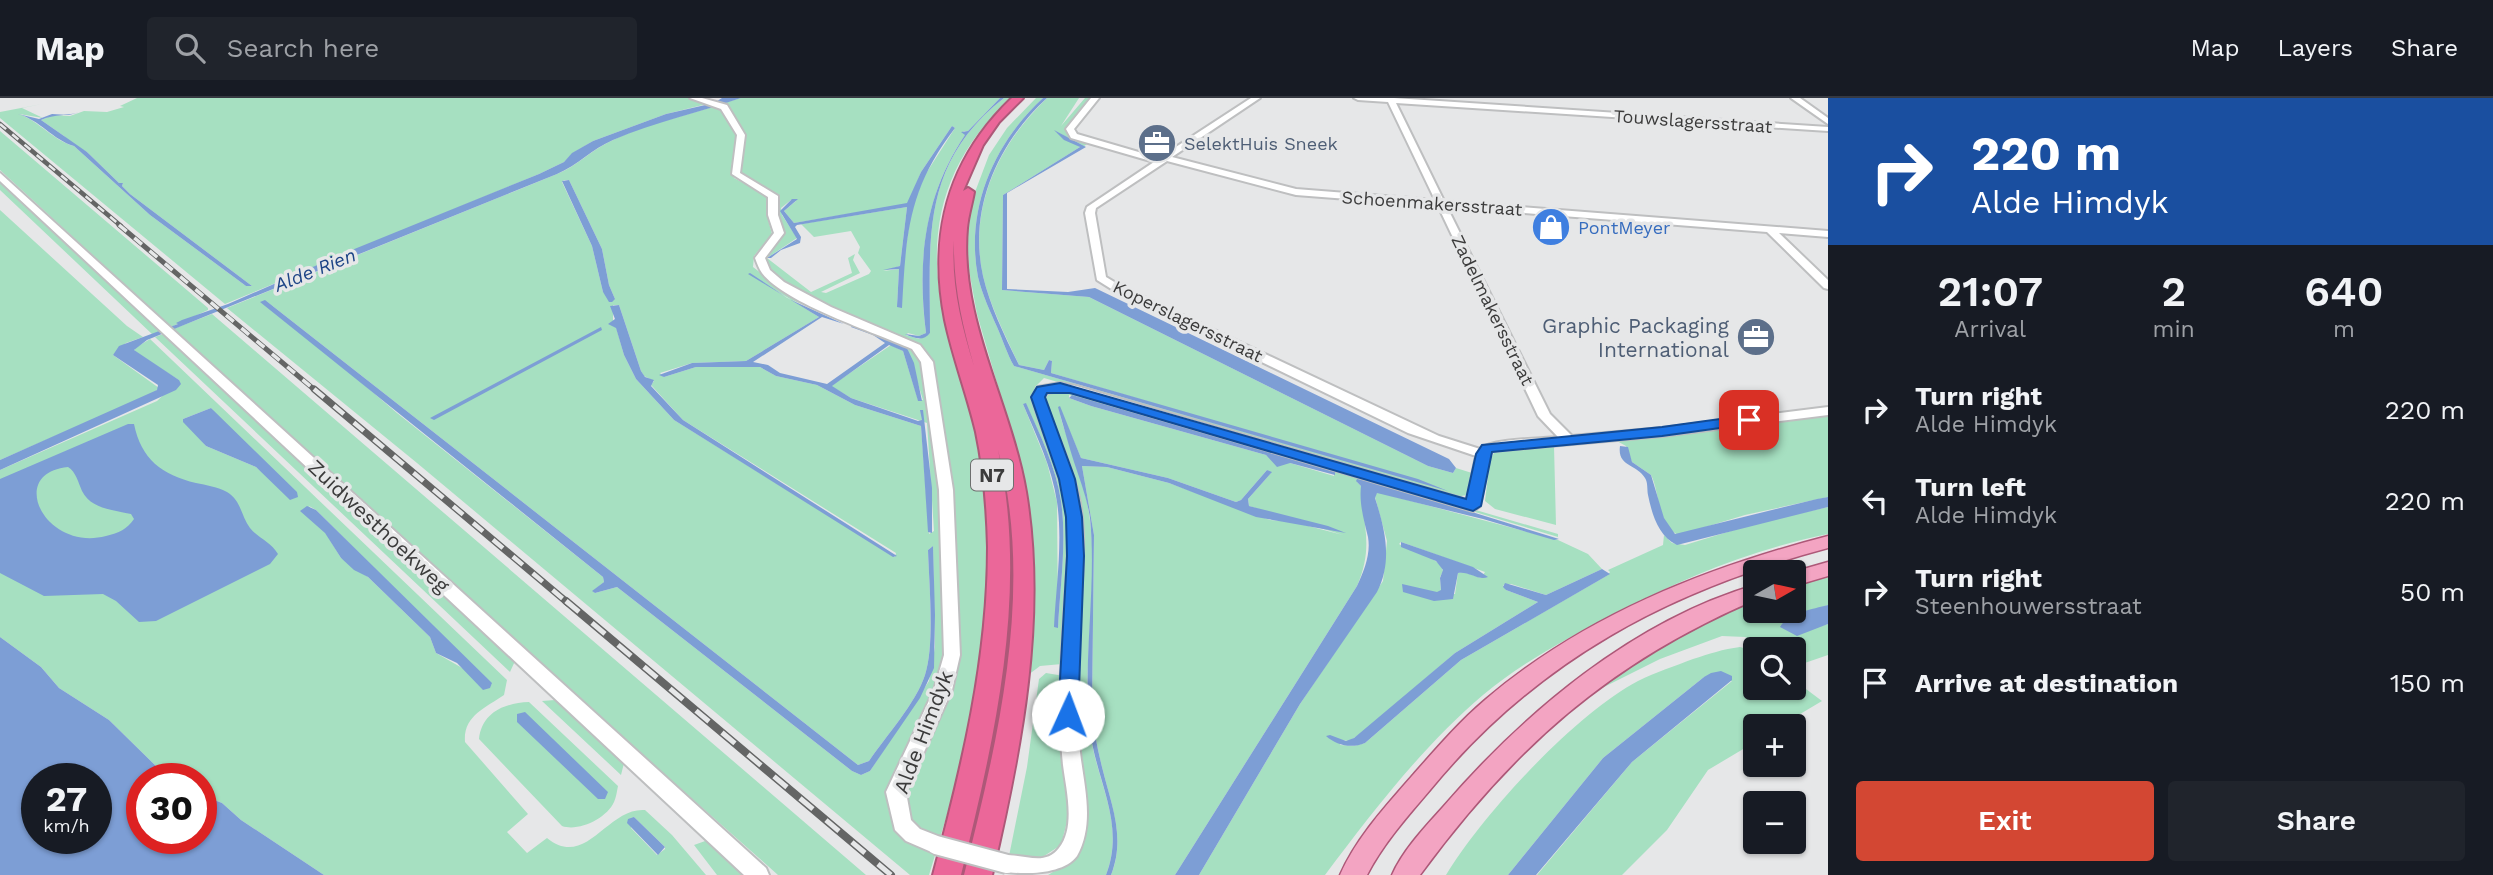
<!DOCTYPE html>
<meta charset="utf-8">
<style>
body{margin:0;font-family:"Work Sans",sans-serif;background:#20242c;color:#f1f3f6;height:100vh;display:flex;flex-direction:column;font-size:26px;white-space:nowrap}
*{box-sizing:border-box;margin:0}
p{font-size:23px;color:#9ea1a6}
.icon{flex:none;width:38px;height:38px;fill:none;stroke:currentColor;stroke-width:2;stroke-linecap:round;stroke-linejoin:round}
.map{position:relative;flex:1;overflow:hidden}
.sheet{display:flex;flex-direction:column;background:#171b24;width:665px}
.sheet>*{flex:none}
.banner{background:#1a4fa0;color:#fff;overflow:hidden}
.needle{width:46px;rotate:81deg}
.fabs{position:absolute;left:1743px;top:462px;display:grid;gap:14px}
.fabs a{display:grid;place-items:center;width:63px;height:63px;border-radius:7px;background:#171b24;box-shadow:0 2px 5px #0004;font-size:35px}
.speed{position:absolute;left:21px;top:665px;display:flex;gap:14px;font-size:35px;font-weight:700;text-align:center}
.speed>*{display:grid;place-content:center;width:91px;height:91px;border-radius:50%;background:#171b24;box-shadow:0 2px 5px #0004;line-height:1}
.speed small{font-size:18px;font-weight:400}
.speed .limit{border:10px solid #d22;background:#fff;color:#111}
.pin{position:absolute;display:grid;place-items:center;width:60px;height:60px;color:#fff;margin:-30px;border-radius:14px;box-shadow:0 4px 10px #0006}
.me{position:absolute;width:77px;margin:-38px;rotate:2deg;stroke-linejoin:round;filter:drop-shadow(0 0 5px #0008)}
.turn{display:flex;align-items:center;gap:24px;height:147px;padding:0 28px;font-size:32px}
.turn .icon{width:91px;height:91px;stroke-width:2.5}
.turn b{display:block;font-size:49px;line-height:60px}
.eta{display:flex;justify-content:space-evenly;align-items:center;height:119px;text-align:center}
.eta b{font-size:42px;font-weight:600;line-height:49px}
.action{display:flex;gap:14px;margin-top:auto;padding:14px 28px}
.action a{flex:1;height:80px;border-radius:7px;background:#d34733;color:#fff;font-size:28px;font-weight:600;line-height:80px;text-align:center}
.action a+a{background:#20242c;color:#f1f3f6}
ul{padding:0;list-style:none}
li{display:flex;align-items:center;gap:21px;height:91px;padding:0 28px}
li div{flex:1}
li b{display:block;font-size:26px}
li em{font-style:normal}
header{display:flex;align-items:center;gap:42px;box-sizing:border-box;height:98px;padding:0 35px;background:#171b24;border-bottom:2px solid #363941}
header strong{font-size:33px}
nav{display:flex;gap:38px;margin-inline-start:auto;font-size:24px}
.search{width:490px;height:63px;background:#20242c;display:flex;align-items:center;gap:18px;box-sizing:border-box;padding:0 24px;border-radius:7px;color:#9ea1a6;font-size:26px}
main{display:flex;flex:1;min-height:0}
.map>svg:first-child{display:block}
.green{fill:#a6e0c1;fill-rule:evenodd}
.water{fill:#7d9ed5;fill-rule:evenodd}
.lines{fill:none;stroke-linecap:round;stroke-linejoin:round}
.minor-casing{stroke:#bebfc0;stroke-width:4}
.major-casing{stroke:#ad5878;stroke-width:3}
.highway-casing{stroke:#ad5878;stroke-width:4}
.minor{fill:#fff;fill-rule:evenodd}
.major{fill:#f3a4c2;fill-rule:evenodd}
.highway{fill:#eb6799;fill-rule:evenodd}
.rail-far3-casing{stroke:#646565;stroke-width:4.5}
.rail-far2-casing{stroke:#646565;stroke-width:5}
.rail-far1-casing{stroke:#646565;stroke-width:7}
.rail-casing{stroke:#646565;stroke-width:8}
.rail-far3{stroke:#e6e7e8;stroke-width:2.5;stroke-dasharray:8;stroke-linecap:butt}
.rail-far2{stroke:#e6e7e8;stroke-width:3.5;stroke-dasharray:10;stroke-linecap:butt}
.rail-far1{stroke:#e6e7e8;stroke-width:4.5;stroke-dasharray:13;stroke-linecap:butt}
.rail{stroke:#e6e7e8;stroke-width:5;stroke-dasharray:17;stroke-linecap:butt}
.minor-bridge-casing{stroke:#bebfc0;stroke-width:22;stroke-linecap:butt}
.minor-bridge{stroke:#fff;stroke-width:18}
.route{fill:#1a73e8;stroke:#114b97;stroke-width:2}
.labels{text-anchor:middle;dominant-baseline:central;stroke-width:7;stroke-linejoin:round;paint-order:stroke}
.far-street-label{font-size:18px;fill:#3b3b3b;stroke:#e6e7e8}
.far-service-label{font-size:18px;fill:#4e5e75;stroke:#e6e7e8;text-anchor:start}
.far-shop-label{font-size:18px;fill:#366cbe;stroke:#e6e7e8;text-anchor:start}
.far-water-label{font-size:19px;font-style:italic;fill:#1d4486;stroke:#e6e7e8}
.shield{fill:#e6e7e8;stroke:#6e6f6f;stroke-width:2}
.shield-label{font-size:19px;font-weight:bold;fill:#3b3b3b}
.service-label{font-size:21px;fill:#4e5e75;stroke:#e6e7e8;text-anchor:end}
.street-label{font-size:21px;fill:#3b3b3b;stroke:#e6e7e8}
</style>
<header>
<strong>Map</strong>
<div class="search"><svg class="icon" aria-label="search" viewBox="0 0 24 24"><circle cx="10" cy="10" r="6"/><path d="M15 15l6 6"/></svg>Search here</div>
<nav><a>Map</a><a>Layers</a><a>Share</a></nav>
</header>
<main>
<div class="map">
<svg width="1828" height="777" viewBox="0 0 1828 777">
<rect width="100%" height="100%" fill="#e6e7e8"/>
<path class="green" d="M137,0H690L711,5L666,16L593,43L573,55L564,64L539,76L225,206L0,20V14L42,6L22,10L43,20L19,16C39,23 54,43 74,48L150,117L246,188H252L130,96L122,88L123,85H119L87,54L69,44L64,38L41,22L53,17L70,18L84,13L107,14L124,9L120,8Z
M741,0H1000L968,33H963L966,36C924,95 917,166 926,235L919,238L908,235L906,237L919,241L930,235C930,141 920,66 1004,0H1011C946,59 925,129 943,215C952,258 968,300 978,343C986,373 988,407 989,438C992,540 970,642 940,740L924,735L908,722L903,695L949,593L951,392L932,264L925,252L914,244C886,232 781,193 767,172C767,171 764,162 763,162L783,136L777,118L776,97L740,76L745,36L731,18L728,7L724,5ZM952,28L955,30L925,77L912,108L897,209L899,171L883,173L900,168L907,109L801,126L814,139L851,133L860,149L858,155L871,173L869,176L826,195L821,194L860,175L853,162L855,156L848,160L852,175L811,194L767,160L797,140L782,117L781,110L791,102L796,103L784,113L794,125L908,106L921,74Z
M1036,0H1043C994,45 965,111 978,179C982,196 990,213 997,229C1003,242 1007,256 1014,268L1448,392L1051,275L1052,263L1049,262L1044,272L1019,267C1006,239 990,208 983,178C968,109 999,46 1047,0H1079L1061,28L1085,0H1091L1067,31L1071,38L1089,45L1084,48L1055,33L1080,49L1003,97L1002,192L1089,199L1428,368L1453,375L1456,370L1472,375L1467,397L1455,399L1044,280L1035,289L1033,300L1063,381L1071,439L1062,566L1040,568L1028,577L1016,351L977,216L969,172L967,137L972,102L989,57L1007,30ZM1023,306H1026C1040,337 1056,369 1061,403C1067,444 1060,488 1058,529L1057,404L1047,365Z
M719,7L737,36L731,70L734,80L768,98L766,114L772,136L754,158L753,169L775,186L845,223L789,201L748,175L819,219L746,263L692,265L660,275L664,279L696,269H760L776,278L817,287L855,307L921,328L929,436L934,433L927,325L851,300L831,288L891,247L903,253L918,302H923L907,250L878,236L912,249L922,264L941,404L944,562C934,599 917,633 902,668C898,678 888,692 888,703C887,730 914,748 936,754L929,777H910L417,365L227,210L557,76C577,68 590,53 609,44C644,26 682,19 719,7ZM564,82H569L602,151L609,187L615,201L603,194L592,148L562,84ZM265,202L858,667L869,663C886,638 916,605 925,577C935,545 929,486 928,452L933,448L935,549L929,583L870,673L861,677L852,673L617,489L595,495L593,493L604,484L603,479L397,315ZM613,207H619L641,273L644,278L654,283L651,287L683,322L896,455L895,459L674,322L636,281L624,257L616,229L613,228Z
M0,33L208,210V212L171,229L0,72Z
M0,85L160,234L153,237L0,92Z
M0,112L127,228L143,239L126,245L113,257L159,290L154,295L0,362Z
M212,216L866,777H778L497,528L173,231Z
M163,236L515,563L510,574L155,239Z
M150,241L507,582L504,597C485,610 463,618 465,644L528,716L507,734L527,755L547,740C586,772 607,709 645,712L672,737L706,777H324L241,722L222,705L201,697V681H172L160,672L109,622L59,590L41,569L0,539V372L157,303L179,282L134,254L135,250ZM211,310L263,375L256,369L206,348L183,321ZM309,408L316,412L492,587L436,555L430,539L368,479L341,460ZM634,719L665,749V751L657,757L631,730Z
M1059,293H1068L1558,436V439L1372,383L1357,384L1361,388C1363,428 1374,449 1357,488L1175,777H1111C1126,740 1111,706 1102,669C1097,649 1093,629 1092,609L1094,437L1082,368L1107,369L1169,385L1270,422L1293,424L1343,437L1249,408L1248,401L1271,375L1267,372L1241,402L1236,404L1168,380L1081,360L1059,308C1060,325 1069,342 1075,358C1080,377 1086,396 1089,415C1100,487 1081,561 1090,633C1096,684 1126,725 1106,777H1048L1066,766L1081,459L1044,302L1050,295ZM1069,297L1334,373V378L1290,365L1273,363L1266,357L1091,308L1069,300Z
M1828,317V399L1745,417L1679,437C1657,429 1660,394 1651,377L1632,364L1626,348L1615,342Z
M1554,348L1556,427L1495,411L1485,403L1490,362L1494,355Z
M1377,394L1558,442L1588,456L1602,471L1546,497L1511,486L1503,487L1506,492L1538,504L1455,555L1362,635L1349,643L1342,642L1340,647L1354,648L1365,645L1461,562L1608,477L1610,474L1608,472L1663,447L1664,437L1672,445L1685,447L1757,425L1828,409V436C1747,453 1687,479 1614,516C1568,540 1524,563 1483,597C1422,649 1373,713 1325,777H1199L1300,606L1383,483L1387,443L1375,399ZM1401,444L1485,474L1481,480L1464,474L1458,475L1455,496L1403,494L1437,495L1441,493L1440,479L1443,473C1439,458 1412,454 1399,446Z
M1828,477V507L1783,524L1817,529L1828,526V557L1796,568L1794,551H1768L1745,539L1722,538L1660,561L1590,596L1682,534L1755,503V513H1794V487Z
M1740,549L1755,553V590H1794V582L1822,603L1780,628H1755V644L1708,672L1667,732L1622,777H1537L1632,664L1732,583L1704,579L1603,660L1508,777H1446C1484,715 1574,617 1638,583C1656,574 1675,568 1693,561C1709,556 1723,551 1740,549Z
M1046,575L1064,578L1063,639L1068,720L1061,747L1038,762L1009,758L1027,669L1039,581Z
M555,602L624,665L621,677L542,603Z
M529,604L618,688C617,693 616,700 614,704C607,720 579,734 562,728L479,641C482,614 505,605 529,604Z
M708,742L743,777H717L694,747Z"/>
<path class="water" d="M722,0H741C701,14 655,24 613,42C592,51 578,67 557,76L147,242L134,252L179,282L181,286L176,292L0,372V362L157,292L158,287L113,257L119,248L178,226L176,225L182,222L228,206L347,154L539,76L564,64L572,55L593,43L666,16L714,5Z
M1000,0H1004C920,66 930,141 930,235C923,244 914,240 905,236L919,238L926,235C917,163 924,98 965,37L961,34L968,33Z
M1043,0H1047C998,45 968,110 983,178C990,208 1005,239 1019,267L1044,272L1049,262L1052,263L1051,275L1418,381L1448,393L1014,268C1007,256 1003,242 997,229C990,213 982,196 978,179C965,111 994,45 1043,0Z
M84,13C69,18 54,16 41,22L87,54L119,85H123L122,88L130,96L252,188H246L150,117L74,48C53,42 40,22 18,16L39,21L52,16L69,17Z
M952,28L955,30C908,91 906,136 902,210L897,209L899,171L883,172L900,168L907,109L797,127L795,129L801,139L800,145L781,152L771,160H767L797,141L780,113L792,101H798L784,113L794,125L907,105L921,74Z
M1054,32L1086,49L1007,95V191L1068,194L1095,190L1449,361L1456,370L1453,375L1428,368L1089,199L1002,192L1003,97L1080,49L1064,42Z
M569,82L602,151L609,187L615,201L612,204H609L603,194L592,148L562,83Z
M750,175L789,201L844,226L822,219L753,264L768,267L780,275L827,286L885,245L873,237L851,229L853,226L907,250L914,265L922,303H918L903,253L889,247L832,288L851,300L918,323L922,322L920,312H923L932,390V435L928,434L921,328L855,307L817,287L776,278L760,269H696L664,279L659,277L692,265L746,263L819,219L748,176Z
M265,202L858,667L869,663C886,638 916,605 925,577C935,546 929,486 928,452L933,448L935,517L934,570L920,600L870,673L861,677L852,673L617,489L595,495L592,493L604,484L603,479L260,204Z
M619,207L641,273L645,279L654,282L651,288L683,322L897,458L893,459L674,322L636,281L624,257L616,230L608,226L615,221L610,208Z
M601,229L602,232L434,322L430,320Z
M1072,297L1335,373V377L1290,365L1277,369L1266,357L1091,308L1069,300Z
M1026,305C1040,337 1056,369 1061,403C1067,445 1060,488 1058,530L1054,529C1056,488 1063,445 1057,404C1052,369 1036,337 1023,306Z
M1060,308L1081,360L1168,380L1236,404L1241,402L1267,372L1272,374L1248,401L1249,408L1328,428L1346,435L1256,419L1169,385L1107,369L1082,368L1094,437L1092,609C1093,629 1097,649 1102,669C1111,706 1126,739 1111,777H1106C1126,725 1096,683 1090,632C1082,562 1097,490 1090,420C1087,400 1080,382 1074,364C1069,348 1063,327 1058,309Z
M211,310L297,394L298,399L290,402L256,369L206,348L183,324V321Z
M128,326H134C141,361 162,377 196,385C206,387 218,389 227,394C241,402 241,418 250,430C258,440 271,444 278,456L270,466L156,523L139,524L116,503L103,496L44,498L0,475V381ZM68,369C76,374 78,384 82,393C91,411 113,412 131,416L134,421C127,431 119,435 106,438C45,454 6,375 68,369Z
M1620,348L1628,349L1632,364L1651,377L1664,420L1675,436L1817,401L1828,399V409L1677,447C1658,438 1652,416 1648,397C1647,392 1648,384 1645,380C1637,366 1617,369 1620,348Z
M1357,381L1372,383L1559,441L1554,442L1483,421L1377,395L1375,400C1385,431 1393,463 1377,494L1300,606L1199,777H1175L1357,488C1364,473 1371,456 1368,439C1364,422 1359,406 1361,388L1356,383Z
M307,408L316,412L492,585L490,590L483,592L457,565L436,555L430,539L368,479L354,472L341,460L325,435L300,413Z
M1401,444L1473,469L1488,479C1478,483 1469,473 1458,475L1453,501L1434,503L1403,494L1402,486L1437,494L1441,492L1440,480L1443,472L1436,463L1401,449Z
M1602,471L1610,476L1461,562L1365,645C1351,651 1336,647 1326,638L1330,637L1346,643L1354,640L1455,555L1538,504L1506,492L1503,489L1505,485L1546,497Z
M1828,507V526L1797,538L1780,529C1788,515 1813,511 1828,507Z
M0,539L41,569L59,590L109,622L160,672L172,681H142V740H201V697L222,705L241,722L324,777H0ZM37,681H96V740H37Z
M1721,573L1732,578V582L1632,664L1536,777H1508L1603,660L1704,579L1711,575Z
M525,614L608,694L605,701H598L517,624V616Z
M634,719L665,749L658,757L627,725L628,721Z"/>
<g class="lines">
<g class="minor-casing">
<path id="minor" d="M690,0H702L727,7L745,37L740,75L778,98V117L784,135L765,160L770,172L784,184L831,209L920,247L933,264L953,392L960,557L952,592L906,694L911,722L920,731L943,740L946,747L943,754L936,756L906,743L895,732L886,694L934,592L944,557L939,392L921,264L912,251C874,234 786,206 762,175C759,171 757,165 755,160L774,135L768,117V99L732,76L737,37L721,11Z
M1091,0H1099L1074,31L1077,36L1159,60L1251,0H1260L1172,59L1296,91L1435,102L1388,4L1358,2L1354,0H1394L1828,29V33L1396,5L1444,103L1828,133V139L1779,135L1828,182V191L1824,190L1767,134L1447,109L1550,316L1572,338L1662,330L1828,309V317L1662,338L1492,353L1490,357L1480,408L1473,413L1070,294L1060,293L1047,295L1044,299C1055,334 1073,368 1080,405C1085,436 1083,468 1081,500C1079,551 1076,603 1080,654C1084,688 1095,726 1077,758C1063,777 1023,777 1000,773L997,766L1000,759C1019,752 1043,771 1059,750C1076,729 1066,691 1063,667C1057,612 1062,556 1065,501C1067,471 1070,441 1066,411C1061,372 1042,337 1032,299L1038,289L1060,285L1076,288L1467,402L1476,358L1408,335L1113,192L1097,182L1085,115L1087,109L1154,64L1071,40L1066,31ZM1167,63L1296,97L1438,108L1538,318L1558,339C1541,341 1492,340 1480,351L1439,338L1121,188L1106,179L1095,115L1096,110Z
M1791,0H1800L1828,20V26Z
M0,75L766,770L769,777H744L0,83Z"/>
</g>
<g class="major-casing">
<path id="major" d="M1828,438V450C1668,493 1537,562 1430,692C1407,719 1383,746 1367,777H1340C1357,739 1385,709 1412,678C1435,652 1458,625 1485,602C1583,518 1705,470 1828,438Z
M1828,464V478L1794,488L1793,474Z
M1755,487V502C1610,564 1513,650 1420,777H1392C1403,752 1425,729 1443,709C1524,615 1633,523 1755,487Z"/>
</g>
<g class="highway-casing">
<path id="highway" d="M1012,0H1023L999,24L983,47L963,93L968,90L974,94C972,106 968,118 967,130C959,221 1011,306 1026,394C1047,521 1021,653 992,777H964C998,642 1035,490 998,352C1029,493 995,639 961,777H933C962,669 988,562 988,449C987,410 984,372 976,334C967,296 953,260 945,222C928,135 948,61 1012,0ZM954,142C953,186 962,226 974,268C961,226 951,186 954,142Z"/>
</g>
<use href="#minor" class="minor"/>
<use href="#major" class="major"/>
<use href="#highway" class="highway"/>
<g class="rail-far3-casing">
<path id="rail-far3" d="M0,26L121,128"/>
</g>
<g class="rail-far2-casing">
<path id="rail-far2" d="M119,127L316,293"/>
</g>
<g class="rail-far1-casing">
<path id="rail-far1" d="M314,291L568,505"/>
</g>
<g class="rail-casing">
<path id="rail" d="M566,503L891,777"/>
</g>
<use href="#rail-far3" class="rail-far3"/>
<use href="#rail-far2" class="rail-far2"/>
<use href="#rail-far1" class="rail-far1"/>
<use href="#rail" class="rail"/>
<g class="minor-bridge-casing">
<path id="minor-bridge" d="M936,747L1007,766"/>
</g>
<use href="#minor-bridge" class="minor-bridge"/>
</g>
<path class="route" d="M1060,285L1466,401L1476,356L1482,347L1662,329L1749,317L1756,322L1749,326L1662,338L1492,354L1481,408L1473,413L1070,295H1047L1045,299L1075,381L1082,419L1084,458L1078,617L1075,623L1068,626L1061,623L1058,617L1067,458L1066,419L1059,381L1031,299L1037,289Z"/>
<defs>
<g id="office-disc" transform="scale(2.0125)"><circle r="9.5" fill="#5c6f8a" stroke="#e6e7e8"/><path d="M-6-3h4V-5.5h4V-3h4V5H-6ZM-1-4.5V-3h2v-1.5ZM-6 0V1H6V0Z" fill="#fff"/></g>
<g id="shop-disc" transform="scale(2.0125)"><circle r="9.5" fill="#3f7fe0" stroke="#e6e7e8"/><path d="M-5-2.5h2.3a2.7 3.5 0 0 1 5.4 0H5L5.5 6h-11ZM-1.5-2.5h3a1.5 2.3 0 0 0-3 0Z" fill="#fff"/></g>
</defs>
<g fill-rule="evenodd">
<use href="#office-disc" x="1157" y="45"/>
<use href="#shop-disc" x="1551" y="129"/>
<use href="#office-disc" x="1756" y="239"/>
</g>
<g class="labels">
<g class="far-street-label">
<text transform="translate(1693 23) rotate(4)">Touwslagersstraat</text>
<text transform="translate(1432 105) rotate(4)">Schoenmakersstraat</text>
<text transform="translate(1493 212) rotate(64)">Zadelmakersstraat</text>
<text transform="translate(1188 223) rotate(26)">Koperslagersstraat</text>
</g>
<g class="far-service-label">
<text x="1184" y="45">SelektHuis Sneek</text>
</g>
<g class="far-shop-label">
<text x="1578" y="129">PontMeyer</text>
</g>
<g class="far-water-label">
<text transform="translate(315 172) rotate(-22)">Alde Rien</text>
</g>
<rect class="shield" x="971" y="361.5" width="42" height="31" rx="5"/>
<g class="shield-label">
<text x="992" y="377">N7</text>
</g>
<g class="service-label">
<text x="1729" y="227">Graphic Packaging<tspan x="1729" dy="24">International</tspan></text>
</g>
<g class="street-label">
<text transform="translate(379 428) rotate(43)">Zuidwesthoekweg</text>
<text transform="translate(923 634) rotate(-69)">Alde Himdyk</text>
</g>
</g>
</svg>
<div class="fabs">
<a><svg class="needle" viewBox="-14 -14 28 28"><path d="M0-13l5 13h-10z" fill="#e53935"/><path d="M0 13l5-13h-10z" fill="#9ea1a6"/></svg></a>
<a><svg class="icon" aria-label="search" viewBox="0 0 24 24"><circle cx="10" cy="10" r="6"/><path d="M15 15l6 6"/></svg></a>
<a>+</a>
<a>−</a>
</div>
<div class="speed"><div>27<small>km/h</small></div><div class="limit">30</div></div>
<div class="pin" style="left:1749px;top:322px;background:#d93025"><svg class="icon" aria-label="arrive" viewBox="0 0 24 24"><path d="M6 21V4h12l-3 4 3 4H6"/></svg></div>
<svg class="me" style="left:1068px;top:617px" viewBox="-20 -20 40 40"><circle r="19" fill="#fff"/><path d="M0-13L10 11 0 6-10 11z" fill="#1a73e8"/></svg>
</div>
<section class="sheet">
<div class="banner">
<div class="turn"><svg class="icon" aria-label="right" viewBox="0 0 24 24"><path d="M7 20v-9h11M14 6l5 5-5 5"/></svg><div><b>220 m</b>Alde Himdyk</div></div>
</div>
<div class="eta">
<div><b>21:07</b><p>Arrival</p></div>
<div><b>2</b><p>min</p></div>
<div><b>640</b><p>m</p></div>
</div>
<ul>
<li><svg class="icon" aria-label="right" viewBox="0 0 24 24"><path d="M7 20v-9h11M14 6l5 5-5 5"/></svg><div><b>Turn right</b><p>Alde Himdyk</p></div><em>220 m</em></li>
<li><svg class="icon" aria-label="left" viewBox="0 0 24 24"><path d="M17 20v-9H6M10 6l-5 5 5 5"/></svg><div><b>Turn left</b><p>Alde Himdyk</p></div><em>220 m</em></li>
<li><svg class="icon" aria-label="right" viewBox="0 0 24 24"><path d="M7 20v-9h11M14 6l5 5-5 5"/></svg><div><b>Turn right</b><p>Steenhouwersstraat</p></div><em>50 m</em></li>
<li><svg class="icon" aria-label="arrive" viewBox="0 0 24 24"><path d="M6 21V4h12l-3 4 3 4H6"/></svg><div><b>Arrive at destination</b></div><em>150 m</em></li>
</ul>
<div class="action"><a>Exit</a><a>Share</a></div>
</section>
</main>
